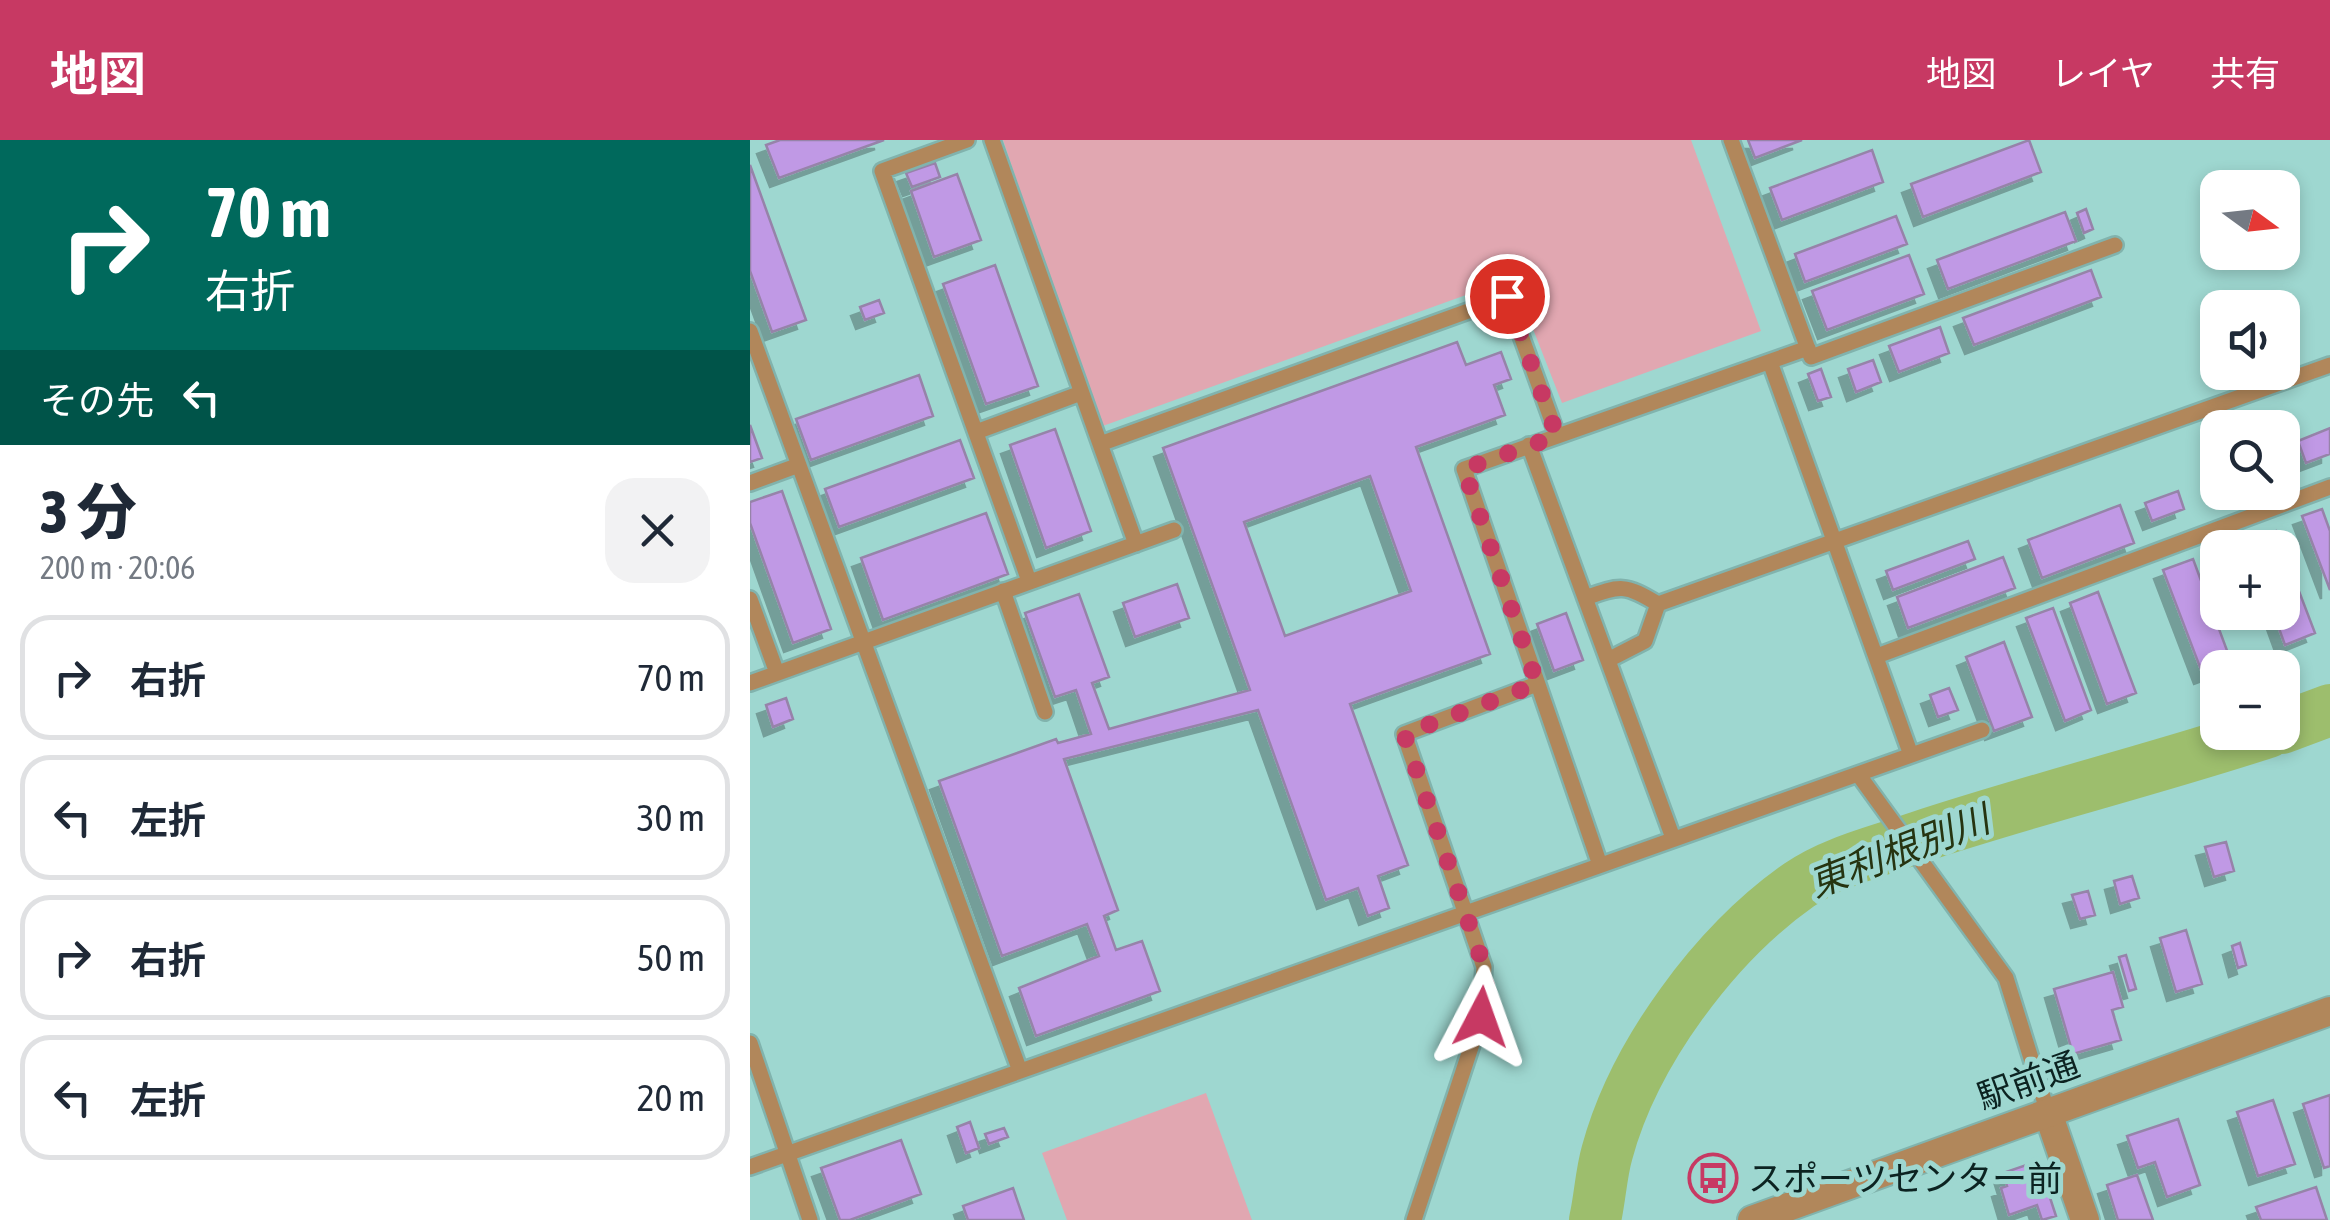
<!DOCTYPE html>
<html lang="ja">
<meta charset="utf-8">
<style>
body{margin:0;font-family:"Asap Condensed","Noto Sans JP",sans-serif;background:#f2f2f3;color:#1f2937;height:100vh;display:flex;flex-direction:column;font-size:38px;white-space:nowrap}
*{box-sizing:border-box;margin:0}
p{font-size:32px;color:#747a83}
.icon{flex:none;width:55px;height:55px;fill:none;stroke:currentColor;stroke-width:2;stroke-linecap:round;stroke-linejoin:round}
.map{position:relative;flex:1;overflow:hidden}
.drawer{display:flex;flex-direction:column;background:#fff;width:750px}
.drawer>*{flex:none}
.top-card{background:#00695c;color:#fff;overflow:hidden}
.needle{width:65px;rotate:105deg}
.tools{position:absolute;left:1450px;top:30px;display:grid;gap:20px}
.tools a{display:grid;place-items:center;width:100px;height:100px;border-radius:20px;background:#fff;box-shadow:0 5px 15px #0003;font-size:50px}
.pin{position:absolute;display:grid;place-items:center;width:85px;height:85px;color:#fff;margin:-42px;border:5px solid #fff;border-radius:50%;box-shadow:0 2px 10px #0007}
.me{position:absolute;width:110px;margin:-55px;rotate:4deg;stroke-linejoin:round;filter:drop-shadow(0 0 8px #0008)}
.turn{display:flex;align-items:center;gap:35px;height:210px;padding:0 40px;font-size:45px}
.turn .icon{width:130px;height:130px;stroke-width:2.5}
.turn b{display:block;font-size:70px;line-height:85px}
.then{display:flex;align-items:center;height:95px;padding:0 40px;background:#0003;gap:20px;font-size:38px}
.round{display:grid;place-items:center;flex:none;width:105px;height:105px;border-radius:30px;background:#f2f2f3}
.overview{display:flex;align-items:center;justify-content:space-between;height:170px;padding:0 40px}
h1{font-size:60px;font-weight:800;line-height:75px}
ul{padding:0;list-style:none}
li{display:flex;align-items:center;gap:30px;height:125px;margin:0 20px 15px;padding:0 20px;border:5px solid #e0e1e3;border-radius:30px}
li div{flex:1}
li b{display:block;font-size:38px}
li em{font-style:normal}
header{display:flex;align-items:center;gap:60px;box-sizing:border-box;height:140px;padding:0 50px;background:#c73963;color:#fff}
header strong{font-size:48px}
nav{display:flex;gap:55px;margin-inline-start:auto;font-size:35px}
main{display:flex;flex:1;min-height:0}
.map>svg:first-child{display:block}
.green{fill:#e1a7b1}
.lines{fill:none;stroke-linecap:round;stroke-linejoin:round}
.river{stroke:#9dbe6d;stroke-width:52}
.building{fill:#c099e5;stroke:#9683a9;stroke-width:2.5;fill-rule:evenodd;filter:url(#shadow)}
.service-casing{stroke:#81b3ad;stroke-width:20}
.minor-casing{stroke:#81b3ad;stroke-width:32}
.tertiary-casing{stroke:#81b3ad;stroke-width:32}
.service{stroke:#b1875b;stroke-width:15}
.minor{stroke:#b1875b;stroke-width:28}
.tertiary{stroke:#b1875b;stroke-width:28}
.route{stroke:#c73963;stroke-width:18;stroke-dasharray:0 32.4}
.labels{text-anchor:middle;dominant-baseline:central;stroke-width:10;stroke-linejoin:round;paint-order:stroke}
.street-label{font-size:35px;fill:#0c2321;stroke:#9ed7d0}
.poi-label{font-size:35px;fill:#0c2321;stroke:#9ed7d0;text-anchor:start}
.water-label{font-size:38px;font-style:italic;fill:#263411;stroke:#9ed7d0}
</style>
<header>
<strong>地図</strong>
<nav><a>地図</a><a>レイヤ</a><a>共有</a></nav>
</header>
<main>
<section class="drawer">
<div class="top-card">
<div class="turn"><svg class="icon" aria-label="right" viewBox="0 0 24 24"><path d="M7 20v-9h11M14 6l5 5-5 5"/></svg><div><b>70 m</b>右折</div></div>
<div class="then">その先<svg class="icon" aria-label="left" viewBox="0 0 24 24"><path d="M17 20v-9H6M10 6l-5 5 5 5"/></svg></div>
</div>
<div class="overview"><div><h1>3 分</h1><p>200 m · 20:06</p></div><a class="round"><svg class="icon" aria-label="close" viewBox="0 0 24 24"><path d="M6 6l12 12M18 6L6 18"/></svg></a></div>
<ul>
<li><svg class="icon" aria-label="right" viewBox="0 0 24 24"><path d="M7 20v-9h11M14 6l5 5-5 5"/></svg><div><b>右折</b></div><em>70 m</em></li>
<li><svg class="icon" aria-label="left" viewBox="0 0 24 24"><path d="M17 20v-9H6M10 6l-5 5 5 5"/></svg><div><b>左折</b></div><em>30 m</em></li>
<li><svg class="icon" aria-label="right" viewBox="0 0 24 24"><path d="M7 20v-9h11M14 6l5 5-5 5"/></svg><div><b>右折</b></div><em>50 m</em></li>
<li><svg class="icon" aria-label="left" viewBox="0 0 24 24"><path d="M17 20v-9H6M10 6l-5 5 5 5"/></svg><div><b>左折</b></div><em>20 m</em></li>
</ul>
</section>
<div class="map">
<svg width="1580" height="1080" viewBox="0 0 1580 1080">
<defs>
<filter id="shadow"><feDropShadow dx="-9" dy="9" stdDeviation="0" flood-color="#0004"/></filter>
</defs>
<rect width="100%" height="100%" fill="#9ed7d0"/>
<path class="green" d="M253,0H941L1011,191L812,263L763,138L350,287Z
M456,953L502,1080H317L292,1013Z"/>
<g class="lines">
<path class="river" d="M1532,588L1580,570
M845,1080C850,1058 851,1034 857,1013C884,913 965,804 1049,745C1084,721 1129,711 1169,697C1284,659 1402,630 1518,592"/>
</g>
<path class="building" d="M30,0H134L29,38L16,5Z
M998,0H1052L1005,18Z
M1279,0L1291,32L1173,77L1161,44Z
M1122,10L1133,42L1032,80L1020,48Z
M185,23L190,37L162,47L156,33Z
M0,25L56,180L22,192L0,131Z
M207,34L231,100L184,117L161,51Z
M1336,69L1343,89L1334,93L1327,73Z
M1315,72L1326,101L1198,149L1187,120Z
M1146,76L1157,104L1055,142L1045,114Z
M1159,115L1174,154L1077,190L1062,151Z
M245,125L288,246L236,264L193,144Z
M1341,130L1351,157L1224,205L1213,178Z
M129,160L134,173L115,180L110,167Z
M1190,187L1199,213L1149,232L1139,206Z
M707,202L716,225L751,212L761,239L744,245L755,275L666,307L740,514L600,564L658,725L628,736L639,768L618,776L608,748L576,760L508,570L314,619L368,770L354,776L366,810L392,801L410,851L286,896L269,848L349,816L337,784L252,816L189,641L306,599L308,603L341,594L326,550L305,557L275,473L329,454L359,537L342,543L359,589L500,550L413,308ZM620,336L661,451L535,496L494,382Z
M1123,220L1131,242L1106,252L1098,229Z
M1071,229L1081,257L1068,261L1058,234Z
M169,235L183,276L61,320L46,279Z
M0,285L12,318L0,322Z
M1580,288V314L1556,323L1548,301Z
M305,289L341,391L296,408L260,305Z
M210,300L224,338L89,387L75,349Z
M32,351L81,489L43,503L0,383V362Z
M1428,351L1434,369L1402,381L1395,363Z
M1370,365L1384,403L1292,438L1278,400Z
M1572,369L1580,391V450L1552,376Z
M236,373L258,434L133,480L111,418Z
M1526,391L1565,493L1535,505L1523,472H1532V408H1499L1497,402Z
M1218,401L1225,419L1143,450L1136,431Z
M1253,417L1265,448L1158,488L1147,457Z
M1443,419L1482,524L1453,535L1413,430Z
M427,444L439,478L385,497L373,463Z
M1348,452L1386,553L1357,564L1320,463Z
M1303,468L1341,570L1315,581L1276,478Z
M816,473L833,520L804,531L787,484Z
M1254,502L1282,577L1244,591L1216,517Z
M1199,548L1208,570L1188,577L1180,555Z
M36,558L43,579L23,587L16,565Z
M1476,702L1484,731L1464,737L1455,707Z
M1382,736L1389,758L1370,764L1364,741Z
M1338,751L1345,775L1330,779L1322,755Z
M1436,790L1452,844L1426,852L1410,798Z
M1490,803L1496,825L1488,828L1482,806Z
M1376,815L1386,849L1379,851L1369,817Z
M1363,832L1373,867L1362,870L1371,900L1323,914L1304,849Z
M1580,955V1026L1574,1028L1553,964Z
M1523,960L1545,1024L1508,1036L1487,972Z
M1428,979L1450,1045L1417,1057L1405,1022L1388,1028L1377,996Z
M220,982L229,1008L216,1013L207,987Z
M254,988L258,997L239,1004L235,994Z
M151,1000L171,1054L100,1080H90L71,1028Z
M1288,1021L1306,1076L1292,1080L1287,1065L1259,1075L1251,1048L1257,1046L1253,1033Z
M1387,1035L1403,1080H1368L1357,1045Z
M1566,1047L1577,1080H1511L1506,1067Z
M263,1048L274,1080H218L213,1066Z"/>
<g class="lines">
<g class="service-casing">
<path id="service" d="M217,0L132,31L279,441
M242,0L350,304
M981,0L1061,217L1365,105
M0,191L270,931
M1020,222L1161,615
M226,292L331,253
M779,305L923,698
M0,343L49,325
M386,404L350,304L757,157L807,295
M253,451L295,572
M835,458C871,445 875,444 908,464
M0,459L27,533
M908,464L1580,225
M1127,516L1580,347
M858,520L895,501L908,464
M0,543L424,390
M1108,634L1256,838L1298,973
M850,725L714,329L1058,208
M0,903L60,1080
M0,1027L1232,590
M664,1080L731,877L734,827L654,594L787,544"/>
</g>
<g class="minor-casing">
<path id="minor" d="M1298,973L1335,1080"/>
</g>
<g class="tertiary-casing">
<path id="tertiary" d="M1002,1080L1580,871"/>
</g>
<use href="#service" class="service"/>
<use href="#minor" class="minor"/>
<use href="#tertiary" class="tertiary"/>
</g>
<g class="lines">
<path class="route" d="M731,877L736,844L734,827L654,594L787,544L714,329L807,296L757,156"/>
</g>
<defs>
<g id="bus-ring" transform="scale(2.5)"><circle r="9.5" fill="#9ed7d0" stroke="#c73963" stroke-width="1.5"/><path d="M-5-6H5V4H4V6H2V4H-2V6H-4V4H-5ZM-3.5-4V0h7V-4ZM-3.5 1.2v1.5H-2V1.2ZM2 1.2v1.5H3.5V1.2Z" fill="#c73963"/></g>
</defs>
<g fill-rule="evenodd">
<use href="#bus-ring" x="963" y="1038"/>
</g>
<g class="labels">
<g class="street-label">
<text transform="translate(1278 940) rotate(-20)">駅前通</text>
</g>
<g class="poi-label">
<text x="998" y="1038">スポーツセンター前</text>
</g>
<g class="water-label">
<text transform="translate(1149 711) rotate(-21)">東利根別川</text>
</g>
</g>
</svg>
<div class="tools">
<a><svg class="needle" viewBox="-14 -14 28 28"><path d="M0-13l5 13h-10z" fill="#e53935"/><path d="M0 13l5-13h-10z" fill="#747a83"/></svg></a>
<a><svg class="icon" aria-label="sound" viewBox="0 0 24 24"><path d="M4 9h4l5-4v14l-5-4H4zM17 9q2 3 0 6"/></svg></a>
<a><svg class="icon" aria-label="search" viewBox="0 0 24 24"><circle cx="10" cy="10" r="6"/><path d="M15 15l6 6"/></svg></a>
<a>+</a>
<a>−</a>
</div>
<div class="pin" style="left:757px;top:156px;background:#d93025"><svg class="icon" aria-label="arrive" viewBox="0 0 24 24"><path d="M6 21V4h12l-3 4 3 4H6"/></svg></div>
<svg class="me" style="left:731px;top:877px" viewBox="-20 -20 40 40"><path d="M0-17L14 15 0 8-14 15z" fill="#c73963" stroke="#fff" stroke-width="4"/></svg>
</div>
</main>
